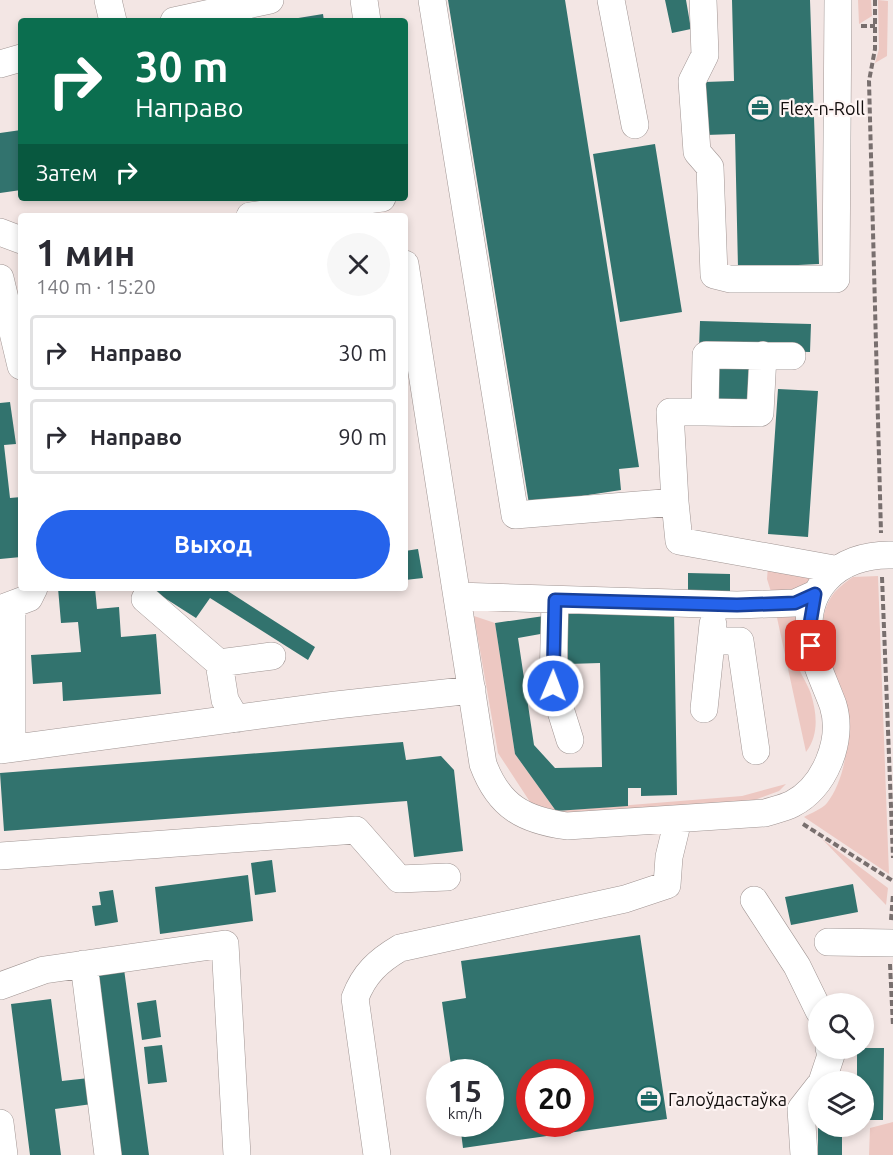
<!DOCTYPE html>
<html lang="ru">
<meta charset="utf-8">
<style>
body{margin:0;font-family:Ubuntu,sans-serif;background:#f7f7f7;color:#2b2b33;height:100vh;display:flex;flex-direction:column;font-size:22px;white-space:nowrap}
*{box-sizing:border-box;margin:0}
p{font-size:20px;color:#7c7c81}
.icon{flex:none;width:33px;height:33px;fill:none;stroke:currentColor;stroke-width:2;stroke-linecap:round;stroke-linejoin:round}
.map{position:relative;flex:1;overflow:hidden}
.details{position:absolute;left:18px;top:213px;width:390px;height:378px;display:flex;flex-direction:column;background:#fff;border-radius:6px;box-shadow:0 3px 9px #0003}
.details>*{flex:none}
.top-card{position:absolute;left:18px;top:18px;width:390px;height:183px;border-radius:6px;box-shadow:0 3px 9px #0003;background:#0b6e4f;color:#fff;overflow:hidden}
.fabs{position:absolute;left:808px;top:993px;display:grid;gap:12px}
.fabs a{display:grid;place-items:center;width:66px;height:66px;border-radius:50%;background:#fff;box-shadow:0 3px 9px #0003;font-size:30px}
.speed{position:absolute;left:426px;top:1059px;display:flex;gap:12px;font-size:30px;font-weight:700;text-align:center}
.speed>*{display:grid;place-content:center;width:78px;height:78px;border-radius:50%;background:#fff;box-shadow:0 3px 9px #0003;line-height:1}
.speed small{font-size:15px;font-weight:400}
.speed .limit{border:9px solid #d22;background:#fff;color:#111}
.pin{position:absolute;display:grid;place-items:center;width:51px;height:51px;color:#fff;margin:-26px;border-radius:12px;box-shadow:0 3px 9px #0006}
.me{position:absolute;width:66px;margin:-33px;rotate:1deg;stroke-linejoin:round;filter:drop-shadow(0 0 4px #0008)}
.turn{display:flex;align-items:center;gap:21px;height:126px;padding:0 18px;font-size:27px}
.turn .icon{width:78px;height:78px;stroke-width:2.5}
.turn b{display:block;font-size:42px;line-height:51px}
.then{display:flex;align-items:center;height:57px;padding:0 18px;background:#0003;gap:12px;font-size:22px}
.round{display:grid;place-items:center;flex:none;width:63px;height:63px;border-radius:32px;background:#f7f7f7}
.overview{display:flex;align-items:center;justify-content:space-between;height:102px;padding:0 18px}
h1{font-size:36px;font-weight:600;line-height:45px}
.cta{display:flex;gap:12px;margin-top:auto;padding:12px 18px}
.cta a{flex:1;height:69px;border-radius:36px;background:#2563eb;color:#fff;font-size:24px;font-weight:600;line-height:69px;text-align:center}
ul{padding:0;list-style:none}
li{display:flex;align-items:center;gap:18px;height:75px;margin:0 12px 9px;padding:0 6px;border:3px solid #e1e1e2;border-radius:6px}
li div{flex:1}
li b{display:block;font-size:22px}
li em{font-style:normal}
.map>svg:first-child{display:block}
.green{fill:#edc8c2}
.building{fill:#32736e;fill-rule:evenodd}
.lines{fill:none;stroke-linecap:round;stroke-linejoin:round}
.minor-casing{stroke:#a09593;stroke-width:28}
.path{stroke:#786f6e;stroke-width:4;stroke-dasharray:6 3;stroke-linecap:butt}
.minor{stroke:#fff;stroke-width:27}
.route-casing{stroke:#184099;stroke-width:15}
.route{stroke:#2563eb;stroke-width:10}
.labels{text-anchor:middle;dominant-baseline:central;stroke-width:4.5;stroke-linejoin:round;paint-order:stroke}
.poi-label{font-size:18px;fill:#120e0d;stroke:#fef4f3;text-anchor:start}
</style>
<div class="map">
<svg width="893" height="1155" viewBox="0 0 893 1155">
<rect width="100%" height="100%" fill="#f3e6e4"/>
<path class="green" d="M858,0H871L872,16L859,24Z
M878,0L888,1L887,56L875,63L879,49Z
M768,566L811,574L807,587L772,595L767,579Z
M878,576L888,848L889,874L804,817C811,813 822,809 827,803C840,787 849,754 846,733C842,695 808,636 830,599C835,590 844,583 853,577Z
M802,608C796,626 793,640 796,659C798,671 807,682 811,694C817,714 819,735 806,752L776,613Z
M474,616L495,623L515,754L556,811L742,796L786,784L779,791L749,802L561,819L534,808L498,753Z
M822,839L888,888L886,905Z
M893,1122V1155H869L870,1128Z"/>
<path class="building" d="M448,0H565L639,467L619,469L621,490L529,504Z
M665,0H686L691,29L672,33Z
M732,0H810L819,264L738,268L735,134L706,135L705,82L734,81Z
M323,14L324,21H286V20Z
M21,130V190L0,193V133Z
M655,144L682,312L620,322L593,154Z
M700,321L811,324L810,352L699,349Z
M718,368H750V405L718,404Z
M778,389L818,391L808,537L768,534Z
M10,402L16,444L4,445L10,498L21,497V557L0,559V403Z
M418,549L423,578L405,580V551Z
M688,573L730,574V598H688Z
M58,588H95L97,609L119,607L121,637L156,634L161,694L63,701L62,682L33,684L31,655L81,652L78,622L61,623Z
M149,588H223L315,647L308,660L210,598L196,618Z
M674,610L677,795L641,796V788H628V806L556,811L515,754L495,623L544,616L546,633L518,638L534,745L555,768L602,767L600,663L568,664L567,611Z
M403,742L406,760L441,756L454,770L463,851L414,857L407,801L4,831L0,773Z
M272,860L276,892L255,895L251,863Z
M248,875L253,921L160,934L155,887Z
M853,884L858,912L791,925L785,897Z
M113,890L118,922L95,926L92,906L101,905L99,892Z
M640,935L667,1119L463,1148L460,1124H490V1072H452L442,1002L466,998L461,961ZM530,1072H580V1124H530Z
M124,969L149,1155H120L95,972Z
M51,999L62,1081L89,1078L92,1104L55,1109L61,1155H30L11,1004Z
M156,1000L161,1037L142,1040L137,1003Z
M162,1045L167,1082L148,1084L144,1047Z
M857,1048H884L883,1120H864V1082H857Z
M818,1126H842V1155H818Z"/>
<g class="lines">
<g class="minor-casing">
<path id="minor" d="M108,0L113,21
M364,0L367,21
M432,0L515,515L675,502L679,541L834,569
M611,0L635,125
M703,0L705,55L692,81L697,152L710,167L714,275L730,279H836L838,0
M174,21L270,0
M0,64L21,58
M250,216L382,198
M0,232L21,240
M405,264L483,764C499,807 524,820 567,826L765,813C774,810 784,808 792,804C825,787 844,740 833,705C826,686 817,668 812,648C798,591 837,553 893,555
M0,278L21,366
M705,412L760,413L763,355
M675,502L670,412H705L706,355L792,356
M457,596L737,605L795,603L815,594
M145,599L219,663L225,700L236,719
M555,600L553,686L570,740
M0,609L29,598L34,588
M712,641H740L756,751
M219,663L272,656
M704,709L713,624
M12,748V605
M0,750L336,705L472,690
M0,856L356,830L399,879L447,877
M754,900L797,966L819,1011
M828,942L893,943
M84,964L108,1155
M0,986L44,970L225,944L237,1155
M822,1082L831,1055L829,1048
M0,1123L4,1155
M377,1155L355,998C364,974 378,961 400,948L625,899L667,885L669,857L678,820
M804,1155L801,1109L819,1086"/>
</g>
<path class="path" d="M875,0V49L869,81L881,533
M861,26H875
M882,577L893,858
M803,824L893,881
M891,920L893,894
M890,964L893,1026"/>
<use href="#minor" class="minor"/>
</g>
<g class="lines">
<g class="route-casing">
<path id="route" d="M553,686L555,600L737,605L795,603L815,594L810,624L811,646"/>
</g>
<use href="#route" class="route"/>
</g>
<defs>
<g id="office-ring" transform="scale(1.35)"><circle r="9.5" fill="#fef4f3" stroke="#1d6864" stroke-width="1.5"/><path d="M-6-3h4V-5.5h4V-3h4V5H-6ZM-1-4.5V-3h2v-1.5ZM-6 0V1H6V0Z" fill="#1d6864"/></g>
</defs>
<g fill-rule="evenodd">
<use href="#office-ring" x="760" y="108"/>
<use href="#office-ring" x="649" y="1099"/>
</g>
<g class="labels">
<g class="poi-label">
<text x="780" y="108">Flex-n-Roll</text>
<text x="668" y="1099">Галоўдастаўка</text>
</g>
</g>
</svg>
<div class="fabs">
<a><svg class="icon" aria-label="search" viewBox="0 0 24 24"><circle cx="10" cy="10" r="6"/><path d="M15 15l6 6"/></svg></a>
<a><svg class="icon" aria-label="layers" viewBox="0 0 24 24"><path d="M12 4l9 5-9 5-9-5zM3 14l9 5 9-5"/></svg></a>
</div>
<div class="speed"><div>15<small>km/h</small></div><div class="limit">20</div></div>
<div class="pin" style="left:811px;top:646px;background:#d93025"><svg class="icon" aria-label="arrive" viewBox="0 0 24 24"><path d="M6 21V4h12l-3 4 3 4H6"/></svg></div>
<svg class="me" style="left:553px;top:686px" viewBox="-20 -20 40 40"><circle r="17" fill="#2563eb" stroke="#fff" stroke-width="3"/><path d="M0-11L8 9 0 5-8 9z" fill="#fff"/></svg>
<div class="top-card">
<div class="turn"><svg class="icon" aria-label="right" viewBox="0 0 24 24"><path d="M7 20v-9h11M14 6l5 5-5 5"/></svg><div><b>30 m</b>Направо</div></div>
<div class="then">Затем<svg class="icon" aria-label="right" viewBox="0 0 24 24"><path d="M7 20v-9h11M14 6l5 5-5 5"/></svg></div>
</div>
<section class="details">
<div class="overview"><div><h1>1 мин</h1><p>140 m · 15:20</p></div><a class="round"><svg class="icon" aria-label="close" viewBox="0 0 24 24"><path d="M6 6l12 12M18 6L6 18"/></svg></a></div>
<ul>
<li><svg class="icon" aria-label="right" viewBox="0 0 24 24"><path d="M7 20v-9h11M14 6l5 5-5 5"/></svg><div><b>Направо</b></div><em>30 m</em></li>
<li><svg class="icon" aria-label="right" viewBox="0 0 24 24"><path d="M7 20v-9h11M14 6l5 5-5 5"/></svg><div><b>Направо</b></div><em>90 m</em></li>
</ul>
<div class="cta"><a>Выход</a></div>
</section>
</div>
